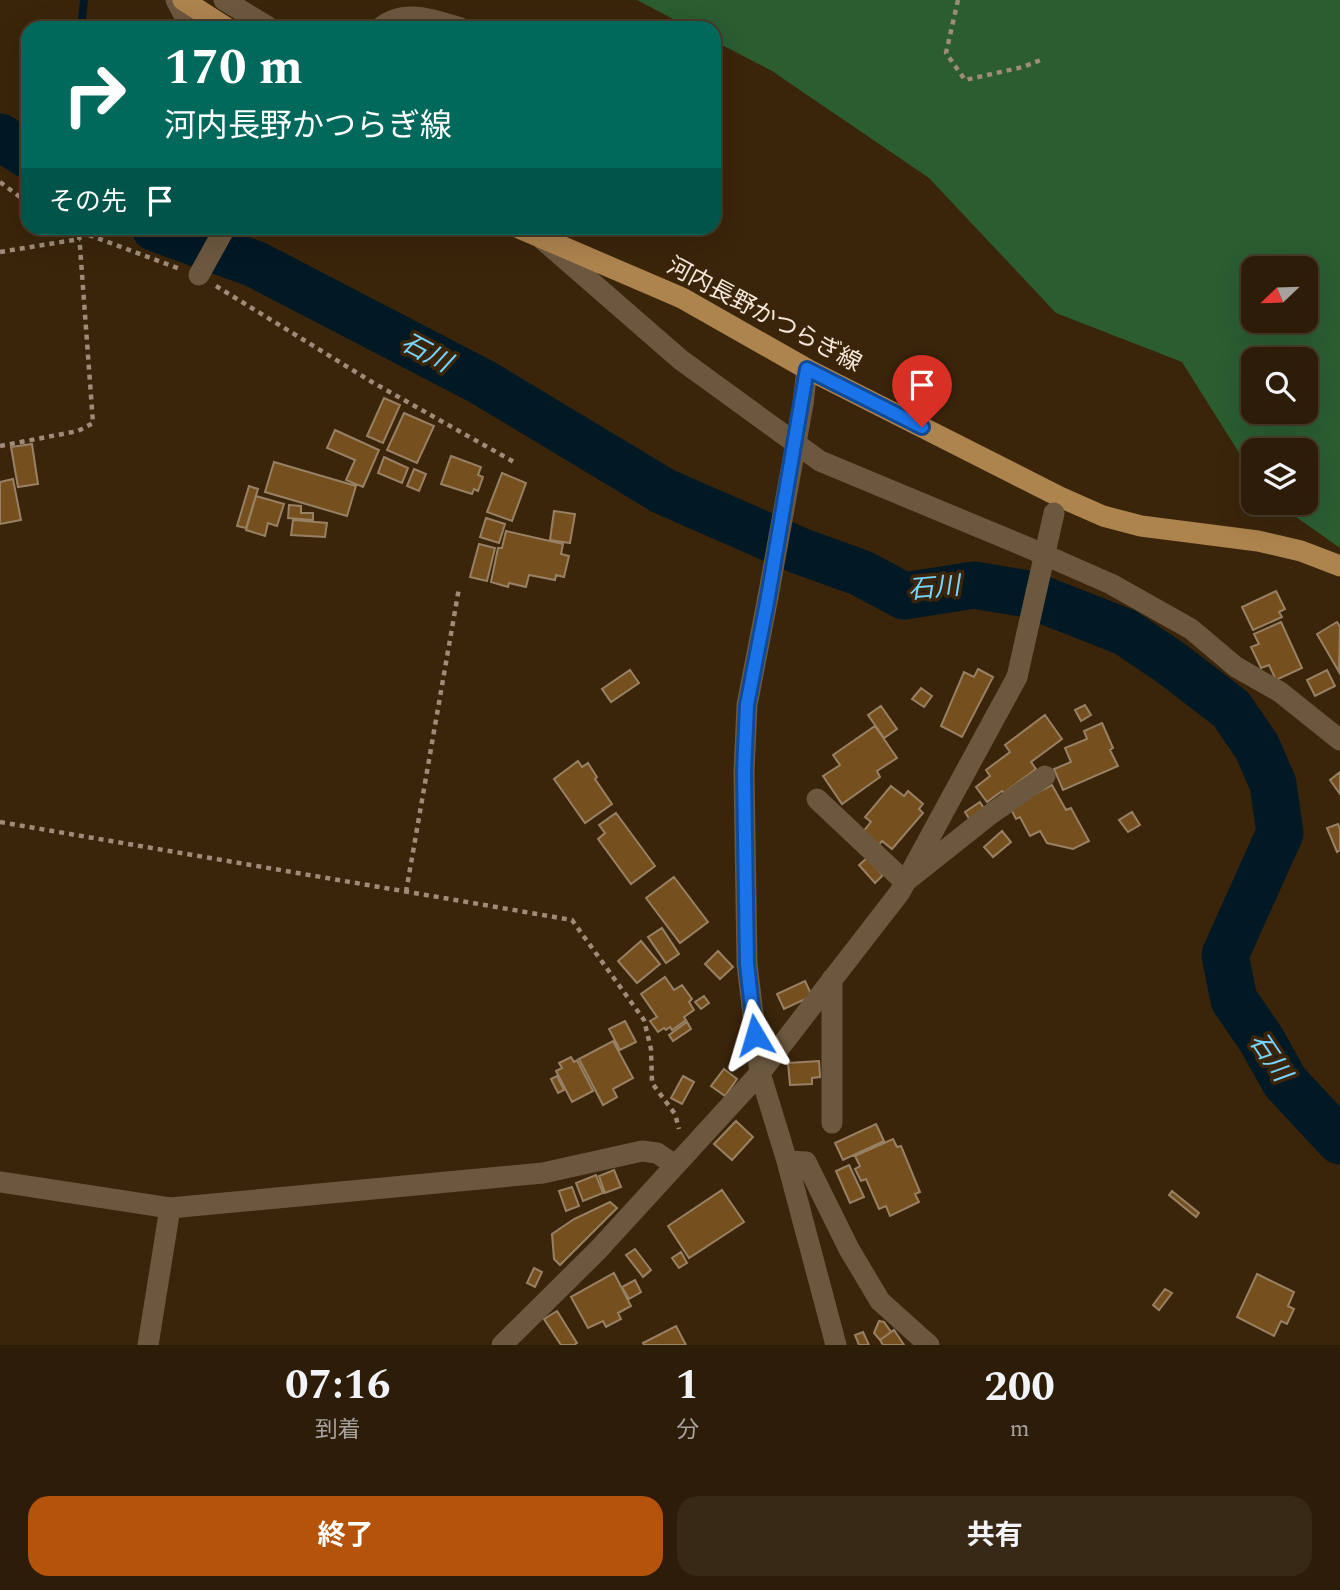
<!DOCTYPE html>
<html lang="ja">
<meta charset="utf-8">
<style>
body{margin:0;font-family:Spectral,"Noto Sans JP",serif;background:#382916;color:#f1f3f6;height:100vh;display:flex;flex-direction:column;font-size:26px;white-space:nowrap}
*{box-sizing:border-box;margin:0}
p{font-size:23px;color:#a6a19c}
.icon{flex:none;width:38px;height:38px;fill:none;stroke:currentColor;stroke-width:2;stroke-linecap:round;stroke-linejoin:round}
.map{position:relative;height:1345px;overflow:hidden}
.details{display:flex;flex-direction:column;background:#2c1c08;flex:1}
.details>*{flex:none}
.hud{position:absolute;left:21px;top:21px;width:700px;height:214px;border-radius:21px;box-shadow:0 7px 28px #0002,0 0 0 2px #483a29;background:#00695c;color:#fff;overflow:hidden}
.needle{width:46px;rotate:247deg}
.controls{position:absolute;left:1241px;top:256px;display:grid;gap:14px}
.controls a{display:grid;place-items:center;width:77px;height:77px;border-radius:14px;background:#2c1c08;box-shadow:0 7px 28px #0002,0 0 0 2px #483a29;font-size:35px}
.pin{position:absolute;display:grid;place-items:center;width:60px;height:60px;color:#fff;margin:-72px -30px;border-radius:50% 50% 50% 0;rotate:-45deg;box-shadow:0 0 7px #0007}
.pin .icon{rotate:45deg}
.me{position:absolute;width:77px;margin:-38px;rotate:353deg;stroke-linejoin:round;filter:drop-shadow(0 0 5px #0008)}
.turn{display:flex;align-items:center;gap:24px;height:147px;padding:0 28px;font-size:32px}
.turn .icon{width:91px;height:91px;stroke-width:2.5}
.turn b{display:block;font-size:49px;line-height:60px}
.then{display:flex;align-items:center;height:66px;padding:0 28px;background:#0003;gap:14px;font-size:26px}
.eta{display:flex;justify-content:space-evenly;align-items:center;height:119px;text-align:center}
.eta b{font-size:42px;font-weight:700;line-height:49px}
.cta{display:flex;gap:14px;margin-top:auto;padding:14px 28px}
.cta a{flex:1;height:80px;border-radius:21px;background:#b45309;color:#fff;font-size:28px;font-weight:700;line-height:80px;text-align:center}
.cta a+a{background:#382916;color:#f1f3f6}
.map>svg:first-child{display:block}
.green{fill:#2b5d31;fill-rule:evenodd}
.lines{fill:none;stroke-linecap:round;stroke-linejoin:round}
.stream{stroke:#001925;stroke-width:8}
.river{stroke:#001925;stroke-width:47}
.building{fill:#75501e;stroke:#988064;stroke-width:2}
.path{stroke:#9e8c79;stroke-width:4.5;stroke-dasharray:5 5;stroke-linecap:butt}
.minor{stroke:#6c583f;stroke-width:21}
.major{stroke:#ad834e;stroke-width:21}
.minor-bridge{stroke:#6c583f;stroke-width:21}
.route-casing{stroke:#114b97;stroke-width:18}
.route{stroke:#1a73e8;stroke-width:12}
.labels{text-anchor:middle;dominant-baseline:central;stroke-width:7;stroke-linejoin:round;paint-order:stroke}
.street-label{font-size:24px;fill:#f5e7d9;stroke:#3a250b}
.water-label{font-size:26px;font-style:italic;fill:#77d5fe;stroke:#3a250b}
</style>
<div class="map">
<svg width="1340" height="1345" viewBox="0 0 1340 1345">
<rect width="100%" height="100%" fill="#3a250b"/>
<path class="green" d="M637,0H1340V548L1275,502H1306V450H1253V475L1182,362L1056,313L929,178L772,71L714,41V28H690ZM1253,268H1306V320H1253ZM1253,359H1306V411H1253Z"/>
<g class="lines">
<path class="stream" d="M81,28L84,0"/>
<path class="river" d="M0,137L28,155
M155,228L255,264L482,382L663,491L800,551L861,573L904,596L974,585L1028,594L1125,632L1171,663L1231,709L1257,747L1273,784L1280,833L1225,955L1234,1000L1261,1039L1285,1082L1340,1141"/>
</g>
<path class="building" d="M384,398L400,405L383,443L367,436Z
M404,413L434,426L417,463L387,450Z
M335,430L379,450L363,487L346,480L355,460L327,448Z
M32,444L38,484L18,487L11,447Z
M451,456L481,467L478,475L483,477L478,491L474,489L472,494L441,484Z
M384,457L408,468L402,483L378,473Z
M274,462L356,486L347,516L265,492Z
M414,469L426,474L419,491L407,486Z
M502,473L526,483L512,521L487,512Z
M13,479L21,520L0,524V482Z
M249,486L258,489L246,528L237,526Z
M256,496L284,504L277,526L268,523L265,536L246,530Z
M289,505L301,506V513H313V520L288,518Z
M554,511L575,514L570,543L550,540Z
M486,518L505,524L499,543L480,537Z
M293,520L327,523L325,537L291,535Z
M506,531L563,544L561,554L569,556L564,577L556,575L555,580L529,575L526,587L509,583L508,587L491,582L498,548H502Z
M479,544L495,548L487,581L470,577Z
M1276,591L1285,609L1279,612L1282,617L1253,630L1242,607Z
M1281,622L1302,668L1276,680L1269,665L1261,668L1251,647L1259,644L1254,634Z
M1337,622L1340,627L1339,672L1317,634Z
M978,669L993,677L962,737L941,726L964,672L974,677Z
M630,670L639,683L611,702L602,689Z
M1327,670L1335,686L1315,696L1307,680Z
M921,688L932,696L924,707L912,699Z
M1085,705L1091,715L1081,721L1075,710Z
M881,706L897,729L884,738L868,715Z
M1045,715L1062,739L1031,762L1036,769L1004,793L1002,791L987,802L976,787L990,776L986,770L1010,752L1005,745Z
M1102,723L1113,748L1110,750L1118,766L1063,790L1054,769L1071,762L1065,748L1087,739L1084,731Z
M875,726L897,758L877,771L880,777L842,804L823,776L840,765L833,755Z
M578,761L582,767L588,763L597,777L595,779L612,804L585,823L554,779Z
M1340,772V794L1330,780Z
M1052,785L1066,810L1071,808L1089,841L1073,849L1047,843L1040,831L1030,836L1020,817L1016,819L1010,807Z
M891,786L904,796L908,791L923,804L919,809L923,813L892,849L882,841L878,846L862,833L871,822L865,817Z
M980,802L985,810L970,820L965,812Z
M1132,812L1140,825L1128,832L1119,820Z
M616,813L655,866L631,884L598,839L605,833L599,825Z
M1338,824L1340,829V850L1337,852L1327,828Z
M1002,831L1011,842L993,857L984,847Z
M867,858L883,875L875,883L859,865Z
M674,877L708,922L680,943L646,898Z
M662,928L679,954L666,963L648,937Z
M641,941L660,964L637,983L618,961Z
M718,951L733,967L720,979L705,964Z
M665,977L674,990L682,985L692,999L689,1002L694,1010L684,1017L686,1020L672,1030L670,1027L666,1030L664,1028L658,1032L650,1021L657,1017L641,994Z
M805,981L812,996L784,1009L777,994Z
M704,996L709,1003L701,1009L695,1002Z
M625,1021L636,1042L620,1050L609,1029Z
M687,1022L691,1029L673,1041L669,1035Z
M613,1041L633,1078L613,1089L617,1097L603,1105L579,1059Z
M571,1057L574,1062L577,1060L593,1091L572,1102L556,1071L562,1068L559,1063Z
M819,1061L820,1077L812,1078V1084L790,1085L788,1063Z
M724,1069L737,1079L725,1096L711,1086Z
M557,1076L564,1090L558,1093L551,1079Z
M683,1076L694,1082L682,1104L671,1098Z
M736,1121L753,1137L732,1160L714,1144Z
M876,1124L884,1141L843,1160L835,1143Z
M893,1139L897,1147L901,1146L920,1192L915,1194L919,1202L890,1216L886,1206L879,1209L866,1179L861,1181L855,1169L860,1166L855,1156Z
M849,1165L864,1197L850,1203L836,1171Z
M614,1170L621,1187L605,1193L599,1176Z
M596,1175L603,1193L583,1201L576,1183Z
M572,1187L579,1206L566,1211L559,1191Z
M722,1190L744,1222L689,1258L668,1226Z
M1172,1191L1199,1213L1196,1217L1169,1195Z
M610,1202L617,1208L560,1265L554,1259L552,1234L574,1219Z
M635,1249L651,1270L643,1277L626,1255Z
M681,1252L687,1263L679,1268L672,1258Z
M534,1268L542,1272L535,1287L527,1283Z
M614,1273L631,1306L618,1313L621,1319L606,1327L603,1321L588,1328L571,1297Z
M1257,1274L1294,1292L1288,1306L1294,1309L1287,1324L1281,1321L1274,1336L1237,1317Z
M635,1280L641,1292L629,1299L622,1287Z
M1165,1289L1172,1293L1159,1310L1153,1305Z
M557,1311L577,1343L574,1345H561L544,1319Z
M879,1321L884,1322L891,1332L880,1340L874,1333Z
M676,1326L686,1345H644L643,1343Z
M894,1330L904,1345H883L880,1340Z
M863,1332L869,1345H859L855,1335Z"/>
<g class="lines">
<path class="path" d="M958,0L946,53L965,80L1023,67L1043,59
M0,182L28,203
M70,228L180,269
M0,252L80,239
M216,286L372,382L514,462
M0,446L78,431L93,423L79,233
M0,822L572,920L644,1020L651,1049L652,1083L675,1114L679,1129
M406,892L459,588"/>
<path class="minor" d="M176,0L191,28
M224,0L270,28
M380,28C405,8 434,20 461,28
M542,239L681,360L820,461L1029,548L1111,584L1191,629L1236,667L1280,692L1340,740
M199,275L225,228
M803,404L807,369
M768,597L747,705L744,772L747,964L760,1073L787,1161L836,1345
M817,799L905,882L988,816L1045,776
M832,1123V979
M787,1161L806,1162L849,1249L880,1301L929,1345
M0,1182L170,1208L543,1173L642,1151L657,1153L675,1165
M148,1345L170,1208
M502,1345L598,1250L760,1073L900,892L1017,677"/>
<path class="major" d="M183,0L227,28
M519,228L682,298L807,369L1060,497L1103,516L1141,526L1258,541L1301,551L1340,566"/>
<path class="minor-bridge" d="M768,597L803,404
M1017,677L1054,513"/>
</g>
<g class="lines">
<g class="route-casing">
<path id="route" d="M755,1035L747,964L744,772L747,705L768,597L807,369L922,427"/>
</g>
<use href="#route" class="route"/>
</g>
<g class="labels">
<g class="street-label">
<text transform="translate(764 315) rotate(28)">河内長野かつらぎ線</text>
</g>
<g class="water-label">
<text transform="translate(426 353) rotate(28)">石川</text>
<text transform="translate(934 588) rotate(-5)">石川</text>
<text transform="translate(1270 1057) rotate(56)">石川</text>
</g>
</g>
</svg>
<div class="controls">
<a><svg class="needle" viewBox="-14 -14 28 28"><path d="M0-13l5 13h-10z" fill="#e53935"/><path d="M0 13l5-13h-10z" fill="#a6a19c"/></svg></a>
<a><svg class="icon" aria-label="search" viewBox="0 0 24 24"><circle cx="10" cy="10" r="6"/><path d="M15 15l6 6"/></svg></a>
<a><svg class="icon" aria-label="layers" viewBox="0 0 24 24"><path d="M12 4l9 5-9 5-9-5zM3 14l9 5 9-5"/></svg></a>
</div>
<div class="pin" style="left:922px;top:427px;background:#d93025"><svg class="icon" aria-label="arrive" viewBox="0 0 24 24"><path d="M6 21V4h12l-3 4 3 4H6"/></svg></div>
<svg class="me" style="left:755px;top:1035px" viewBox="-20 -20 40 40"><path d="M0-17L14 15 0 8-14 15z" fill="#1a73e8" stroke="#fff" stroke-width="4"/></svg>
<div class="hud">
<div class="turn"><svg class="icon" aria-label="right" viewBox="0 0 24 24"><path d="M7 20v-9h11M14 6l5 5-5 5"/></svg><div><b>170 m</b>河内長野かつらぎ線</div></div>
<div class="then">その先<svg class="icon" aria-label="arrive" viewBox="0 0 24 24"><path d="M6 21V4h12l-3 4 3 4H6"/></svg></div>
</div>
</div>
<section class="details">
<div class="eta">
<div><b>07:16</b><p>到着</p></div>
<div><b>1</b><p>分</p></div>
<div><b>200</b><p>m</p></div>
</div>
<div class="cta"><a>終了</a><a>共有</a></div>
</section>
